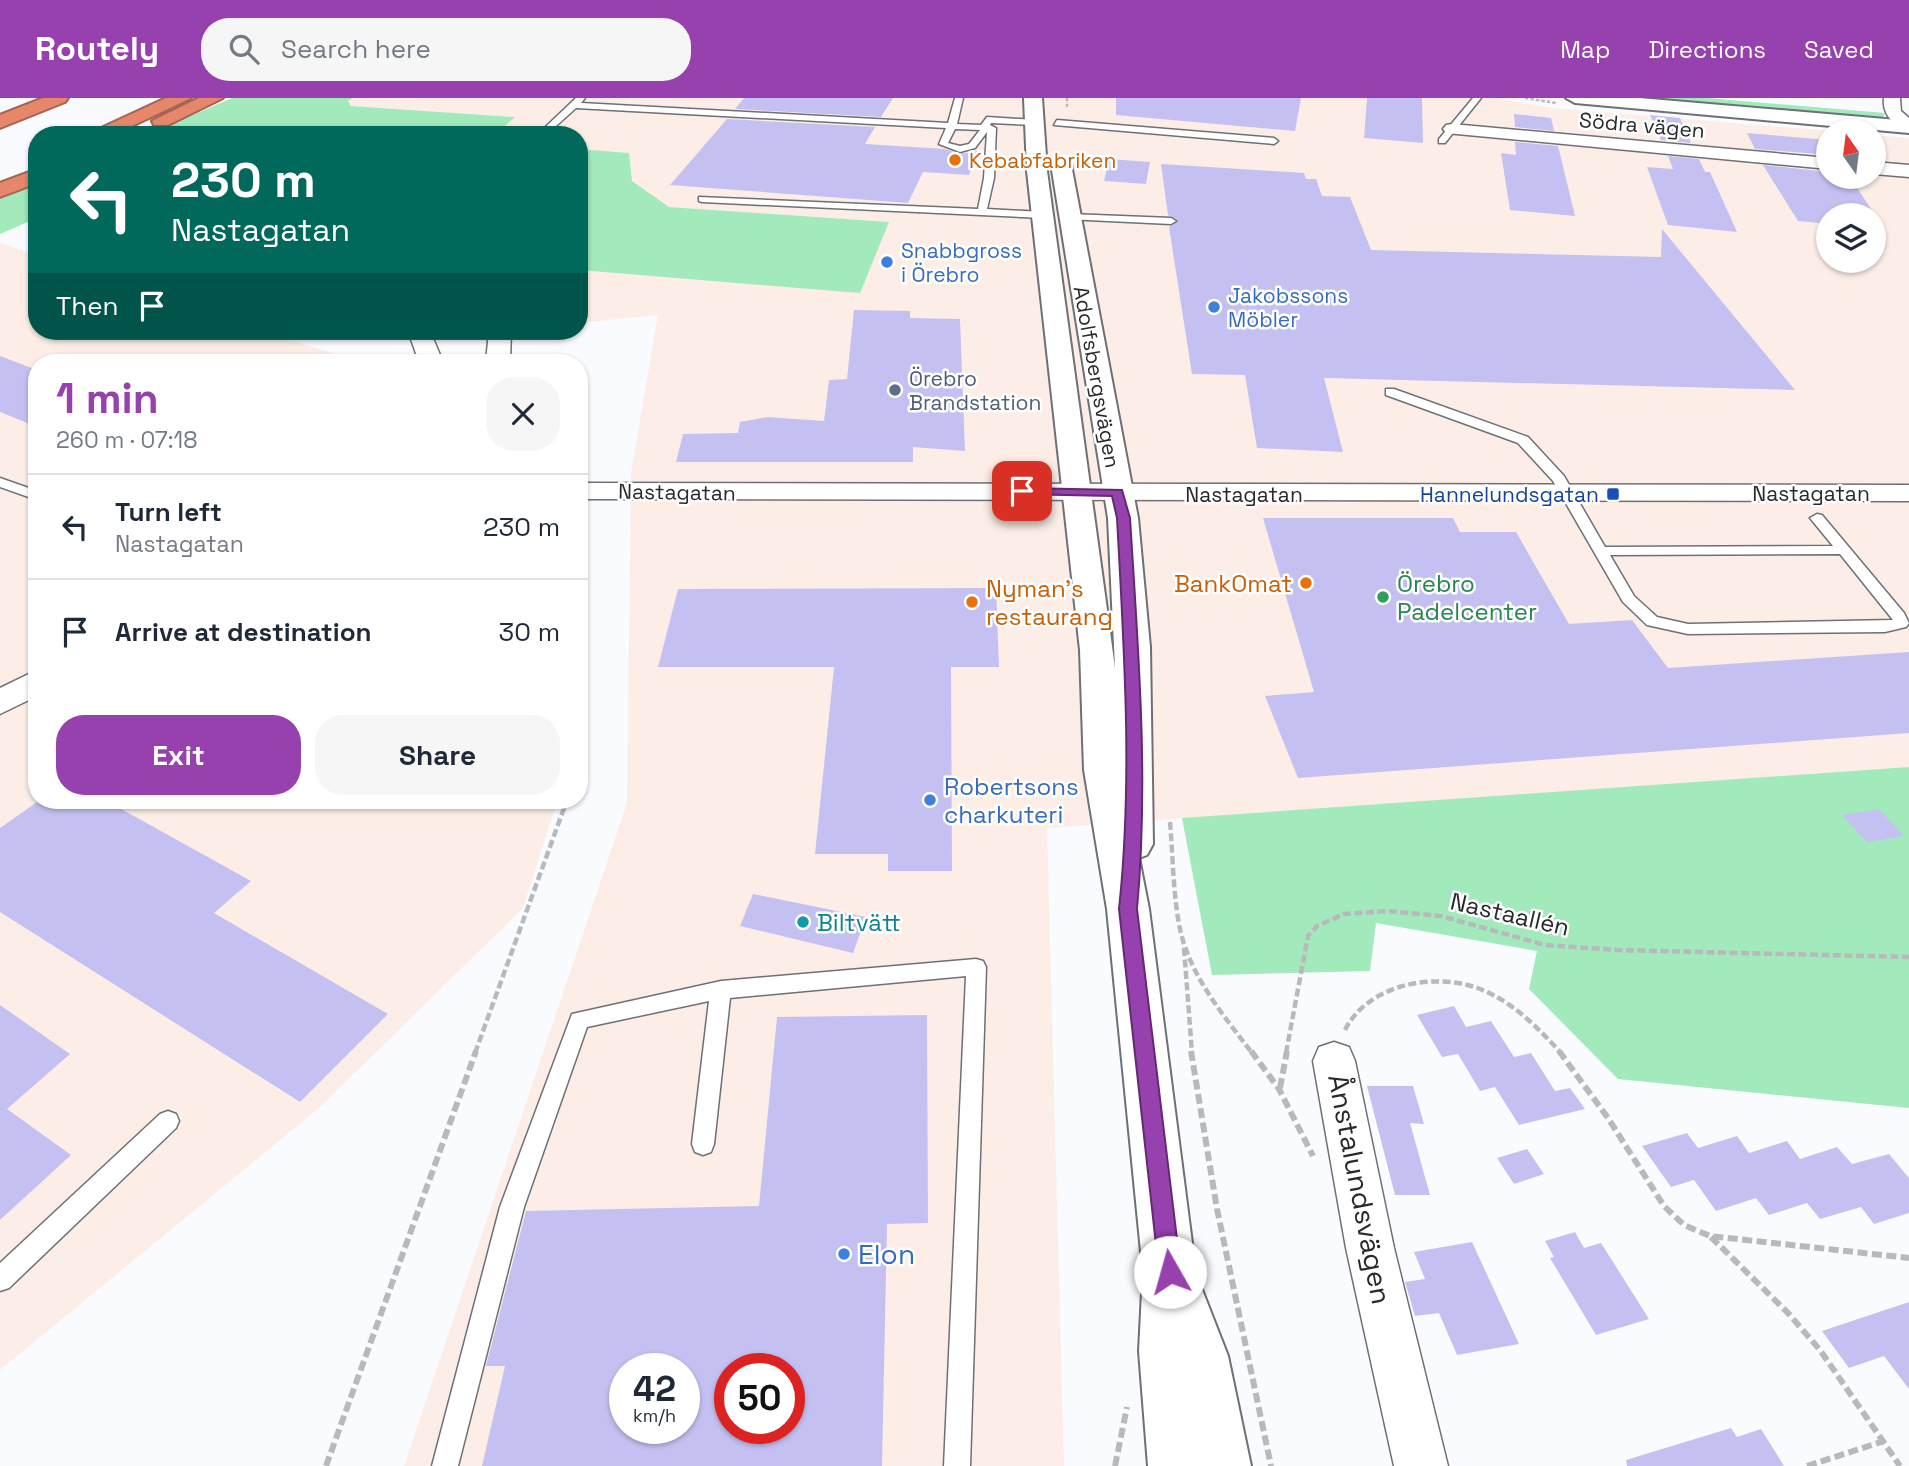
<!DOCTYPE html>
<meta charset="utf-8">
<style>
body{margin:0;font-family:"Space Grotesk",sans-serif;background:#f6f6f7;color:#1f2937;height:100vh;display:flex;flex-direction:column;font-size:26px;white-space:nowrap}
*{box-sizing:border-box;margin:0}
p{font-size:23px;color:#747a83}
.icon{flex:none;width:38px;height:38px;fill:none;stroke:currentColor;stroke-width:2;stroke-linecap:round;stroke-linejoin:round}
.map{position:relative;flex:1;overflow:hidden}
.panel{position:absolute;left:28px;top:256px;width:560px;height:455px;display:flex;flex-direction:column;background:#fff;border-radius:28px;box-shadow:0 2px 5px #0004}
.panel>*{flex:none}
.banner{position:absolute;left:28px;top:28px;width:560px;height:214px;border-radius:28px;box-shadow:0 2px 5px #0004;background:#00695c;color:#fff;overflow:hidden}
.needle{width:46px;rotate:346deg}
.tools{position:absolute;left:1816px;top:21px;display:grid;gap:14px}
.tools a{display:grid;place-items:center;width:70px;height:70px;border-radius:50%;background:#fff;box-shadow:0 2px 5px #0004;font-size:35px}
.speed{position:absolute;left:609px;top:1255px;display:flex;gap:14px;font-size:35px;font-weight:700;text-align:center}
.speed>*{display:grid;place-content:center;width:91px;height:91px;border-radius:50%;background:#fff;box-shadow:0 2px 5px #0004;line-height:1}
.speed small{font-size:18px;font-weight:400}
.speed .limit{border:10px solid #d22;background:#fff;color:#111}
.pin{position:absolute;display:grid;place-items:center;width:60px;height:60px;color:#fff;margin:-30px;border-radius:14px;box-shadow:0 4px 10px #0006}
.me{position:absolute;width:77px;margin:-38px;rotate:353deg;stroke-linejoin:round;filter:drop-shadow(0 0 5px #0008)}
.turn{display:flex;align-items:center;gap:24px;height:147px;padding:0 28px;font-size:32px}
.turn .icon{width:91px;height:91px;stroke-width:2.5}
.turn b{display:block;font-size:49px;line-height:60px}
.then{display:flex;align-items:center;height:66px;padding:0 28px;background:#0003;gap:14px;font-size:26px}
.round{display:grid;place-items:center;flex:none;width:74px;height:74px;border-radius:28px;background:#f6f6f7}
.summary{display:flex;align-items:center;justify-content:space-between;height:119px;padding:0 28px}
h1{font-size:42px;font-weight:800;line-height:52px;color:#9741ae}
.button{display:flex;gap:14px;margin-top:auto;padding:14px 28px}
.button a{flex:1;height:80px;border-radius:28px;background:#9741ae;color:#fff;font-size:28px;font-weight:800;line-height:80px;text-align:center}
.button a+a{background:#f6f6f7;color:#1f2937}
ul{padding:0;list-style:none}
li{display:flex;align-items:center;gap:21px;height:105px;padding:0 28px;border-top:2px solid #e0e1e3}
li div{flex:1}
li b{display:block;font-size:26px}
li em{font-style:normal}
header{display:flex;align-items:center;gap:42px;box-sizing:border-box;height:98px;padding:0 35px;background:#9741ae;color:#fff}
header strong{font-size:33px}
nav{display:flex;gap:38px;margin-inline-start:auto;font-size:24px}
.search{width:490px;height:63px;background:#f6f6f7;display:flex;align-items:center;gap:18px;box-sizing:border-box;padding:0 24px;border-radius:28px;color:#747a83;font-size:26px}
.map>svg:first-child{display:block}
.industrial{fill:#fceee7;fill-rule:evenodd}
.green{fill:#a2e9bb}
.building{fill:#c4c1f2;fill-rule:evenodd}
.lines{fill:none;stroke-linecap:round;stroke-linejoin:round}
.service-casing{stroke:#6d7074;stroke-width:3}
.minor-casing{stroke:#6d7074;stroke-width:3}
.secondary-casing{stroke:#6d7074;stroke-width:4}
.motorway-casing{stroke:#a36554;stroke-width:4}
.path-far2{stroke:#b7b9bc;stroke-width:2.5;stroke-dasharray:3.5 2;stroke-linecap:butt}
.path-far1{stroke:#b7b9bc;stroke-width:4.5;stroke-dasharray:8 3.5;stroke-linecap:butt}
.path{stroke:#b7b9bc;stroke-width:6;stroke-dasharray:10 4.5;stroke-linecap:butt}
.service{fill:#fff;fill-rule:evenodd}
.minor{fill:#fff;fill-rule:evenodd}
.secondary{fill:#fff;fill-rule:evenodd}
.motorway{fill:#e6866a;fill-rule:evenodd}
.route{fill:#9741ae;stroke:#622a71;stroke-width:2}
.food-dot{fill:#e8710a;stroke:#fff;stroke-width:2.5}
.shop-dot{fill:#3f7fe0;stroke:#fff;stroke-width:2.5}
.service-dot{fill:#5c6f8a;stroke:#fff;stroke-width:2.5}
.transit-dot{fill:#1a4fb4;stroke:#fff;stroke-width:2.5}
.leisure-dot{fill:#2e9e5b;stroke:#fff;stroke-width:2.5}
.culture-dot{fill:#0f9aa8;stroke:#fff;stroke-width:2.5}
.labels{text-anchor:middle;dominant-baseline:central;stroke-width:5;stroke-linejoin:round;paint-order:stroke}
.far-street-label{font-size:21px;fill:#27292a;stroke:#fff}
.far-food-label{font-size:21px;fill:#c56008;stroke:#fff;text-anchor:start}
.far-shop-label{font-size:21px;fill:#366cbe;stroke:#fff;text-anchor:start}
.far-service-label{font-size:21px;fill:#4e5e75;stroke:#fff;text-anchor:start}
.far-transit-label{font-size:21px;fill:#164399;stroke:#fff;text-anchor:end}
.food-label{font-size:24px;fill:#c56008;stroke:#fff;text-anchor:end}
.leisure-label{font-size:24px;fill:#27864d;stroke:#fff;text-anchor:start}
.shop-label{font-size:24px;fill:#366cbe;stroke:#fff;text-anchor:start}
.street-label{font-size:24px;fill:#27292a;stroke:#fff}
.culture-label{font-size:24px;fill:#0d838f;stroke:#fff;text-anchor:start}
.near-street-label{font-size:28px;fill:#27292a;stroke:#fff}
.near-shop-label{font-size:28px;fill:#366cbe;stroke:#fff;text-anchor:start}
</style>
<header>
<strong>Routely</strong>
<div class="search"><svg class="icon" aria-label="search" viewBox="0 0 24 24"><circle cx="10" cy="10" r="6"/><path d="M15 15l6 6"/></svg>Search here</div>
<nav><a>Map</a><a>Directions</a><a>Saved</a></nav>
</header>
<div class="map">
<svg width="1909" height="1368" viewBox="0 0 1909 1368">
<rect width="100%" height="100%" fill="#f9fbff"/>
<path class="industrial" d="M353,0H1491L1554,10L1832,33H1829V79H1874V37L1909,40V669L1047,730L1064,1368H404L627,705L631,375L658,217L579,225V172L860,194L888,124L669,109L632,83L629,55L579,51V37H495L514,19L351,8L348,3ZM1829,117H1874V163H1829ZM625,1270H684V1330H625ZM730,1270H789V1330H730Z
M0,145L37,157V233H264L359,264H37V702H552L555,710L523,810L319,1010L0,1272Z"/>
<path class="green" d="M232,0H353L348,3L351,8L515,19L495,37H273L239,30L223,37H147Z
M1616,0H1707L1885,15L1883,20L1873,21Z
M579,51L629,55L632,83L669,109L889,124L860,195L579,172Z
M37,85V120L0,136V101Z
M1909,669V1010L1618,981L1529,891L1537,853L1376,825L1370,873L1212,877L1182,720Z"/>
<path class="building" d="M744,0H893L881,19L735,11Z
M1116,0H1301L1295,33L1116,17Z
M1367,0H1422L1423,45L1364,40Z
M1514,16L1551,20L1554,33L1515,29Z
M1650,17L1680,20L1691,45L1661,42Z
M727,21L875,29L865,46L945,51L959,56L979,53L969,77L923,74L908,105L670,87Z
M1747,35L1829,42V57L1755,51Z
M1515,44L1558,48L1575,118L1510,112L1501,55L1516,57Z
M1668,58L1699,61L1705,74H1710L1737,134L1668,127L1647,69L1673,71Z
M1109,61L1150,64L1146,86L1104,83Z
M1161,66L1304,75L1306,81H1316L1322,98L1350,99L1371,152L1661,159L1662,131L1795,292L1324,280L1343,354L1257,350L1245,277L1192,276L1169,129L1178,122L1168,117Z
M1763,67L1829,74V79H1850L1875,117H1829V126L1798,123Z
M854,212L910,213V220L960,221L965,353L913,349V364H676L683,336L738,335L740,324L767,319L824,323L829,282L847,281Z
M0,258L37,272V329L0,314Z
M1263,420H1453L1460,434H1516L1569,526L1632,522L1668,570L1909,554V635L1298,680L1265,598L1314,594Z
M996,490L999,569H951L952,773H888V756H815L834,569H658L678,491Z
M40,702H105L251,783L214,815L388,916L300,1004L0,814V730Z
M1879,711L1904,738L1867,744L1842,717Z
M753,796L866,819L853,855L740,828Z
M0,907L70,956L7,1011L71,1057L0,1122Z
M1454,908L1466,929L1491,923L1514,959L1531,955L1555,993L1570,990L1585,1011L1519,1027L1495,989L1480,993L1458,956L1442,959L1417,917Z
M927,917L928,1125L887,1126L882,1368H482L505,1268H486L526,1113L759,1108L777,919ZM625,1270H684V1330H625ZM730,1270H789V1330H730Z
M1367,988H1413L1424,1026L1410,1025L1430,1097H1395Z
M1687,1035L1698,1050L1737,1038L1749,1055L1787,1043L1800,1061L1837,1049L1852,1066L1889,1056L1909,1080V1115L1874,1126L1861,1109L1820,1121L1807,1105L1769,1117L1756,1100L1716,1113L1694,1082L1671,1089L1642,1048Z
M1527,1051L1544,1076L1514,1086L1497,1060Z
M1575,1134L1584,1150L1601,1145L1649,1221L1596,1237L1550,1160L1554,1159L1545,1143Z
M1472,1144L1519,1246L1457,1257L1439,1215L1415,1218L1405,1184L1425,1181L1414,1154Z
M1909,1204V1291L1884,1258L1849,1270L1822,1233Z
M1731,1330L1737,1339L1761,1331L1784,1368H1627L1626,1362Z"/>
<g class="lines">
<g class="service-casing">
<path id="service" d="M576,0H585L581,5L948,25L955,0H963L957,26L981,27L987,19L1036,22L1033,27L991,25L990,27L996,30L994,80L987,111L1042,114L1047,117L1042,120L702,104L699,103V99L978,111L984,80L987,34L975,50L960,54L939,46L946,30L576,10L546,37H537ZM955,31L980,32L969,46L960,48L948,45Z
M1473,0H1481L1445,45H1439V41Z
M1057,22L1274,40L1278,43L1274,46L1054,27Z
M1070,116L1171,120L1176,123L1171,126L1066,121V117Z
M1386,291H1394L1528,339L1564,378L1605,449L1833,448L1810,420L1817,416L1822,417L1904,515L1909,525L1906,529L1885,534L1688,536L1647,527L1623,504L1553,383L1518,345L1386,297ZM1840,456L1893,522L1688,526L1657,519L1634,498L1610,457Z
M0,380L37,393V402L0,389Z
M976,861L983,863L986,869L970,1368H944L966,878L730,900L714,1046L711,1054L703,1057L695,1054L692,1046L709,903L587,929L524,1109L458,1368H432L500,1109L572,916L721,883Z
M168,1013L176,1016L179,1023L176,1030L9,1190L0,1193V1165L160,1016Z"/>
</g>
<g class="minor-casing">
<path id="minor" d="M1884,0H1900L1901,13L1909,20V33C1894,29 1882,16 1884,0Z
M1452,26L1829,60V71L1446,35L1443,31L1446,27Z
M1874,64L1909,67V79L1874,76Z
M408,233H430L443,264H419Z
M489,233H511L510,264H486Z
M579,385L1909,387V403L579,401Z
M37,572V598L0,616V590Z
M1334,944L1349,949L1355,963L1394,1150L1448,1368H1394L1346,1150L1313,963L1319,949Z"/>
</g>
<g class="secondary-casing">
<path id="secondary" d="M1024,0H1042L1047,73L1115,570L1108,420L1051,66L1061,60L1071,66L1138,420L1150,549L1153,746L1147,757L1139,760L1149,811L1196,1176L1228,1258L1251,1368H1148L1139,1253L1143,1174L1107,811L1084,672L1080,552L1027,73Z
M1566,0H1639L1909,23V35L1575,5Z"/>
</g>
<g class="motorway-casing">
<path id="motorway" d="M43,0H68L65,4L0,30V17Z
M166,0H191L113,37H86Z
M199,0H223L168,27H154L152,23Z
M37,71V85L0,99V85Z"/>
</g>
<path class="path-far2" d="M1067,0V10
M1525,0L1556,5"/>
<path class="path-far1" d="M1170,724C1173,759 1173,797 1180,831C1190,878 1224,918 1252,955
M1184,850L1192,955
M1345,932C1369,884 1441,872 1487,894C1517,908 1539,931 1561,955
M475,955L567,702
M1286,955L1308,838L1317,828L1344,816L1387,813L1441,818L1545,847L1617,852L1909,859"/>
<path class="path" d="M1191,953L1217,1111L1271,1368
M1251,953L1279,991L1313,1058
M1559,953L1608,1020L1664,1108L1684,1127L1710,1138L1909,1160
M1280,990L1287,953
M1711,1139L1788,1215L1820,1252L1900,1368
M326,1368L476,953
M1115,1368L1127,1309
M1807,1368L1884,1343"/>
<use href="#service" class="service"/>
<use href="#minor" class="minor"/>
<use href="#secondary" class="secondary"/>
<use href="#motorway" class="motorway"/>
</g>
<path class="route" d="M1022,390L1122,392L1130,420C1138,550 1149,681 1137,811L1181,1174L1178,1182L1170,1185L1162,1182L1159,1174L1119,811C1133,681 1124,550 1117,420L1112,398L1018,396V391Z"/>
<g class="food-dot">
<circle cx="955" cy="62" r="7"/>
<circle cx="1306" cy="485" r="7"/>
<circle cx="972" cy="504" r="7"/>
</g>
<g class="shop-dot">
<circle cx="887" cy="164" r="7"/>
<circle cx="1214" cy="209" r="7"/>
<circle cx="930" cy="702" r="7"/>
<circle cx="844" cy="1156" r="7"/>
</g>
<circle class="service-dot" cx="895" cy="292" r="7"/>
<rect class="transit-dot" x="1606" y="389" width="14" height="14" rx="3.5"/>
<circle class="leisure-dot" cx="1383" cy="499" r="7"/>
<circle class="culture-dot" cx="803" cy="824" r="7"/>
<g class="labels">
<g class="far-street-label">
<text transform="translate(1642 27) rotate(5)">Södra vägen</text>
<text transform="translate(1097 279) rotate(80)">Adolfsbergsvägen</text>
<text transform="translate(677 394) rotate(1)">Nastagatan</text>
<text x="1811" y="395">Nastagatan</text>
<text x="1244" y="396">Nastagatan</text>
</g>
<g class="far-food-label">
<text x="969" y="62">Kebabfabriken</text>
</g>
<g class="far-shop-label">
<text x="901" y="152">Snabbgross<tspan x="901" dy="24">i Örebro</tspan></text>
<text x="1228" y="197">Jakobssons<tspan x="1228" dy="24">Möbler</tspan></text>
</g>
<g class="far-service-label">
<text x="909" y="280">Örebro<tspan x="909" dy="24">Brandstation</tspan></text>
</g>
<g class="far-transit-label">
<text x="1599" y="396">Hannelundsgatan</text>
</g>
<g class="food-label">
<text x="1292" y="485">BankOmat</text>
<text x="986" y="490" text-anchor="start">Nyman's<tspan x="986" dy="28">restaurang</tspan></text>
</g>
<g class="leisure-label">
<text x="1397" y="485">Örebro<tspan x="1397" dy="28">Padelcenter</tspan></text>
</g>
<g class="shop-label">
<text x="944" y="688">Robertsons<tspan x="944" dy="28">charkuteri</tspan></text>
</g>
<g class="street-label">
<text transform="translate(1510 816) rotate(13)">Nastaallén</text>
</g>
<g class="culture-label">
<text x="817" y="824">Biltvätt</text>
</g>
<g class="near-street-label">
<text transform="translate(1360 1091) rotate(79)">Ånstalundsvägen</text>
</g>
<g class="near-shop-label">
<text x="858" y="1156">Elon</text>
</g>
</g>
</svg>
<div class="tools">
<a><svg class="needle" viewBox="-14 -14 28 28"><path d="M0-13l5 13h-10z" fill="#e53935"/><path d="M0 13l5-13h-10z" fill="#747a83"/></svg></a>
<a><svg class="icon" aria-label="layers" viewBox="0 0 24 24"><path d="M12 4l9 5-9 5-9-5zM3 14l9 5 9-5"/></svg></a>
</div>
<div class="speed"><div>42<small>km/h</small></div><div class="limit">50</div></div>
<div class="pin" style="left:1022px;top:393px;background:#d93025"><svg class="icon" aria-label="arrive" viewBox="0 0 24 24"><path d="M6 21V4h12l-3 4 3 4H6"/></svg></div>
<svg class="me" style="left:1170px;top:1174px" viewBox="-20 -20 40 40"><circle r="19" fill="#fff"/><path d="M0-13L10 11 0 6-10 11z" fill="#9741ae"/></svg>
<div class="banner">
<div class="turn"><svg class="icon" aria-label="left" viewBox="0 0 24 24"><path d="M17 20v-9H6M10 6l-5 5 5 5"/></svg><div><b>230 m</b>Nastagatan</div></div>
<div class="then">Then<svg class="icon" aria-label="arrive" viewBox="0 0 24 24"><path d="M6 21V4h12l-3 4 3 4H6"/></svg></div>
</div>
<section class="panel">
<div class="summary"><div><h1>1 min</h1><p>260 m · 07:18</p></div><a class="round"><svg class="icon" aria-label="close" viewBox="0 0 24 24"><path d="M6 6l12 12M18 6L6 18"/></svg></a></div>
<ul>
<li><svg class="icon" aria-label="left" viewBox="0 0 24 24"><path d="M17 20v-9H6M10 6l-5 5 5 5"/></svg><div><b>Turn left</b><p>Nastagatan</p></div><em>230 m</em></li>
<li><svg class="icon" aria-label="arrive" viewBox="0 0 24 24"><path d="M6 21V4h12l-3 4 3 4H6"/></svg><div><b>Arrive at destination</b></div><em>30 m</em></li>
</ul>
<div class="button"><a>Exit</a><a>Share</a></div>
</section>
</div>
